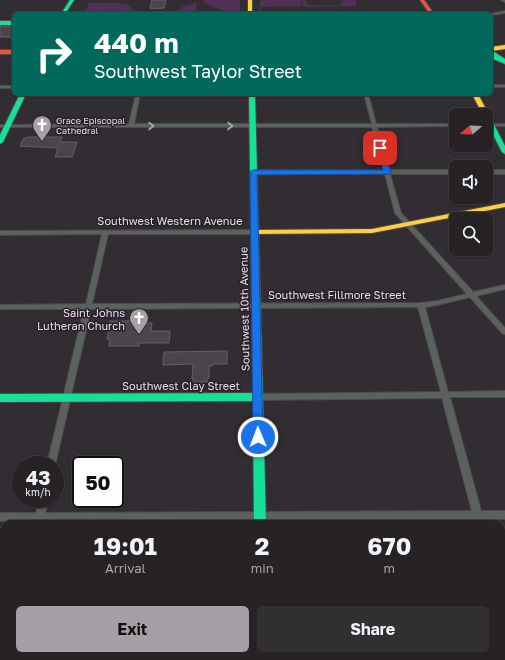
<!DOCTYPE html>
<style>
body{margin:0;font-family:"Golos Text",sans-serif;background:#322f32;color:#f1f3f6;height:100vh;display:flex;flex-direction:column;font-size:15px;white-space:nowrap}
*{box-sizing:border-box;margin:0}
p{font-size:13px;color:#a4a4a7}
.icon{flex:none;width:22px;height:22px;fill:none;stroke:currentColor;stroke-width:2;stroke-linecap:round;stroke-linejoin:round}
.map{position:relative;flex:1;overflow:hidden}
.sheet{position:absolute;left:0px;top:520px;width:505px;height:140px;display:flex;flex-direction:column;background:#262226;border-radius:12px 12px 0 0;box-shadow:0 1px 3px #0004,0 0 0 1px #423f43}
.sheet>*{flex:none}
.hud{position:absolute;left:12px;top:12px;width:481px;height:84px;border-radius:6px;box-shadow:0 1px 3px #0004,0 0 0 1px #423f43;background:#00695c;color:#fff;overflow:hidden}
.needle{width:26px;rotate:251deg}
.buttons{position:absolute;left:449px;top:108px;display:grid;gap:8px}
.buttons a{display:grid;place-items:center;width:44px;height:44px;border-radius:6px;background:#262226;box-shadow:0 1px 3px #0004,0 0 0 1px #423f43;font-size:20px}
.speed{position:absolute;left:12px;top:456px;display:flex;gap:8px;font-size:20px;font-weight:700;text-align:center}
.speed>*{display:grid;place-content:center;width:52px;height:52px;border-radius:50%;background:#262226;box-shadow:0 1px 3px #0004,0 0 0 1px #423f43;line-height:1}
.speed small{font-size:10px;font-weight:400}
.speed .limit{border:2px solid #111;border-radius:6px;background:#fff;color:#111}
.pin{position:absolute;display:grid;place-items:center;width:34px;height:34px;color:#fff;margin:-17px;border-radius:8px;box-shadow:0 2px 6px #0006}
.me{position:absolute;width:44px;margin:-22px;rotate:359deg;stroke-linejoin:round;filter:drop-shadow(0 0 3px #0008)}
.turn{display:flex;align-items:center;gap:14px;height:84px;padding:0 16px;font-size:18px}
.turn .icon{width:52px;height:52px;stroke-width:2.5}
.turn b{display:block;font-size:28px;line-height:34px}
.eta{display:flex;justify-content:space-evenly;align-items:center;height:68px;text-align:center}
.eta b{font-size:24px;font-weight:700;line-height:28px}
.action{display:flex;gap:8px;margin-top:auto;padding:8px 16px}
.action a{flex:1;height:46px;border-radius:6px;background:#a6a0a6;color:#111;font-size:16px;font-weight:700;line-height:46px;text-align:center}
.action a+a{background:#322f32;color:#f1f3f6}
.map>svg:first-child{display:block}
.green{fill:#513056}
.building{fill:#4a454a;stroke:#656065}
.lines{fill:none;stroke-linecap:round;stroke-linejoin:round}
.street-casing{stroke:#4e4a4e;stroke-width:2}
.fast-casing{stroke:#4e4a4e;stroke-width:2}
.slow-casing{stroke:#4e4a4e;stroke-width:2}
.jam-casing{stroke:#4e4a4e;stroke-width:2}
.street{fill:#5b615c;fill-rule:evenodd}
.fast{fill:#16e098;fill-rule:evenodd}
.slow{fill:#ffcf43;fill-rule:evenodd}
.jam{fill:#f24e42;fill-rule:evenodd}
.oneway{stroke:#a7a6a7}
.route{fill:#1a73e8;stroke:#114b97}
.labels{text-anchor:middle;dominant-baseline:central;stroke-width:3;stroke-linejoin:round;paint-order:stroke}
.far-poi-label{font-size:9px;fill:#e5dee5;stroke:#2a202b;text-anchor:start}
.street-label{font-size:11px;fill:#e5dee5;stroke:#2a202b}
.poi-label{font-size:11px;fill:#e5dee5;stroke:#2a202b;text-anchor:end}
</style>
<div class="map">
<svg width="505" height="660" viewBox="0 0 505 660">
<rect width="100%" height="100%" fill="#322d32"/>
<path class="green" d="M203,0H240V14C227,14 216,7 204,3Z
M262,0H301L302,6L261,7L262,14H260V1Z
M302,0H306L307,5H341V2H345L341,0H355L357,6L303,7Z
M88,3H124L110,9L126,3L133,10L144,14H84L87,12H84L86,8L94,10L87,7Z
M187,3L184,7L171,13C180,11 187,3 197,3L195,12H194L195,14H170L168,13L181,8Z"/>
<path class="building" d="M152,0H166L164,8L151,9L150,8Z
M0,26H14V37H0Z
M28,137H62L60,142H77L72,157H55L58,148L20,146L23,139Z
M110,321H141V323H152L151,331H170L169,343H139V346H109L110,339H107Z
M227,351V364H212V366H209V378L207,379V382H193L194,379H192L193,364L163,365L164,352Z"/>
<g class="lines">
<g class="street-casing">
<path id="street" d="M501,0H505V2Z
M505,11V13L491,15V14H489Z
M491,85H505V87H491Z
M0,86H14V88H0Z
M136,94H140L134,124H372L364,94H368L376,124H456V126L377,127L389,170H456V174H390L401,213L473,292L505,285V289L476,296L505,328V334H503L470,297L437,305L425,307L448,392L505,391V397H450L481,511H505V519H483L484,524H476L474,519L0,521V513H36L40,499H48L45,513L472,511L442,398L257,400L254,399L253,397L254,395L257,394L441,392L418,307L91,309L55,465H47L84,309H0V305L86,304L102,234L0,235V231L254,230L257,232L254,234H108L92,304L421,303L437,301L467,294L395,213L385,174H253L250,172L253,170H384L372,127H0V125L129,124Z
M486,124H505V126H486Z
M486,170H505V174H486Z
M501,598L505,600V622L501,619Z"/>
</g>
<g class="fast-casing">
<path id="fast" d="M70,0H74L65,14H61Z
M0,21H14V25H0Z
M491,50L505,59V64L491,58Z
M20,94H26L3,142L0,144V135Z
M249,94H255L266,524H254L253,401L0,402V394L253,393Z
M486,113L489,115L505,146V154L502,152L486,121V115H483Z
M255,656H269V660H255Z"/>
</g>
<g class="slow-casing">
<path id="slow" d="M248,0H252V14H248Z
M505,45V49L491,51V47Z
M472,94H478L489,115L488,116L483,115Z
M505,203V207L372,233L254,234L250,232L254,230L372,229Z"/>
</g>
<g class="jam-casing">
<path id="jam" d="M420,0H424L434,14H430Z
M0,50H14V54H0Z"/>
</g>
<use href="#street" class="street"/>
<use href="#fast" class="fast"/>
<use href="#slow" class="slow"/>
<use href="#jam" class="jam"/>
</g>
<defs><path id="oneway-chevron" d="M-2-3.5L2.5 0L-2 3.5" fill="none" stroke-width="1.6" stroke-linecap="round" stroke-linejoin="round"/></defs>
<g class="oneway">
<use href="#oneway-chevron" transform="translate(151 126)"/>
<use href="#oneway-chevron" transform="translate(230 126)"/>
</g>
<path class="route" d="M378,146L384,148L391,172L390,174L257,175L263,437L262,440H254L253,437L250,172L253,170H383L377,148Z"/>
<defs>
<g id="church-pin" transform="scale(1)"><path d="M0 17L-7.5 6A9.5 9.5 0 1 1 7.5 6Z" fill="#a6a0a6" stroke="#2a202b"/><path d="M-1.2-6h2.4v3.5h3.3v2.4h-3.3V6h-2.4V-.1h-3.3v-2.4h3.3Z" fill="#fff"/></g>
</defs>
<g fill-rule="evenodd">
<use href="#church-pin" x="42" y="125"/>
<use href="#church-pin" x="139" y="318"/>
</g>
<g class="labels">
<g class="far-poi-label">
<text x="56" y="120">Grace Episcopal<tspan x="56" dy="10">Cathedral</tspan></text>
</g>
<g class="street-label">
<text x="170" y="220">Southwest Western Avenue</text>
<text x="337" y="294">Southwest Fillmore Street</text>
<text transform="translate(244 309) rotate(-91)">Southwest 10th Avenue</text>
<text x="181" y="385">Southwest Clay Street</text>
</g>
<g class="poi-label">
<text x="125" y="312">Saint Johns<tspan x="125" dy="13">Lutheran Church</tspan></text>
</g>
</g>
</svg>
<div class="buttons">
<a><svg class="needle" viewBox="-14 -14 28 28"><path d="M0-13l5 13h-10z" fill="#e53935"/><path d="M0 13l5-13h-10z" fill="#a4a4a7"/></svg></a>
<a><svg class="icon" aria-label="sound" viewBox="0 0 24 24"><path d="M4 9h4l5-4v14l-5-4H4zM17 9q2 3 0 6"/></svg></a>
<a><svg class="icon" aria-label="search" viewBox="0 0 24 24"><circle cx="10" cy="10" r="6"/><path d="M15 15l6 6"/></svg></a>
</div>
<div class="speed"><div>43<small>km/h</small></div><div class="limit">50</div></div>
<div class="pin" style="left:380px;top:148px;background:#d93025"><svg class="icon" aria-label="arrive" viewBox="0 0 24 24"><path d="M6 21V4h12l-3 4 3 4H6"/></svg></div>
<svg class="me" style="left:258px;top:437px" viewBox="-20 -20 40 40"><circle r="17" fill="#1a73e8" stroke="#fff" stroke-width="3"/><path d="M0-11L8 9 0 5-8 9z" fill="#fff"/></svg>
<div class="hud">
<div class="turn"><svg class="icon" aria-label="right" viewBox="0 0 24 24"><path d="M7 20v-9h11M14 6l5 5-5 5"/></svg><div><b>440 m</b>Southwest Taylor Street</div></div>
</div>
<section class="sheet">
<div class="eta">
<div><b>19:01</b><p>Arrival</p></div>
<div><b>2</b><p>min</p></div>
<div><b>670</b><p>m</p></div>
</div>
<div class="action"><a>Exit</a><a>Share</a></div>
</section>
</div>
